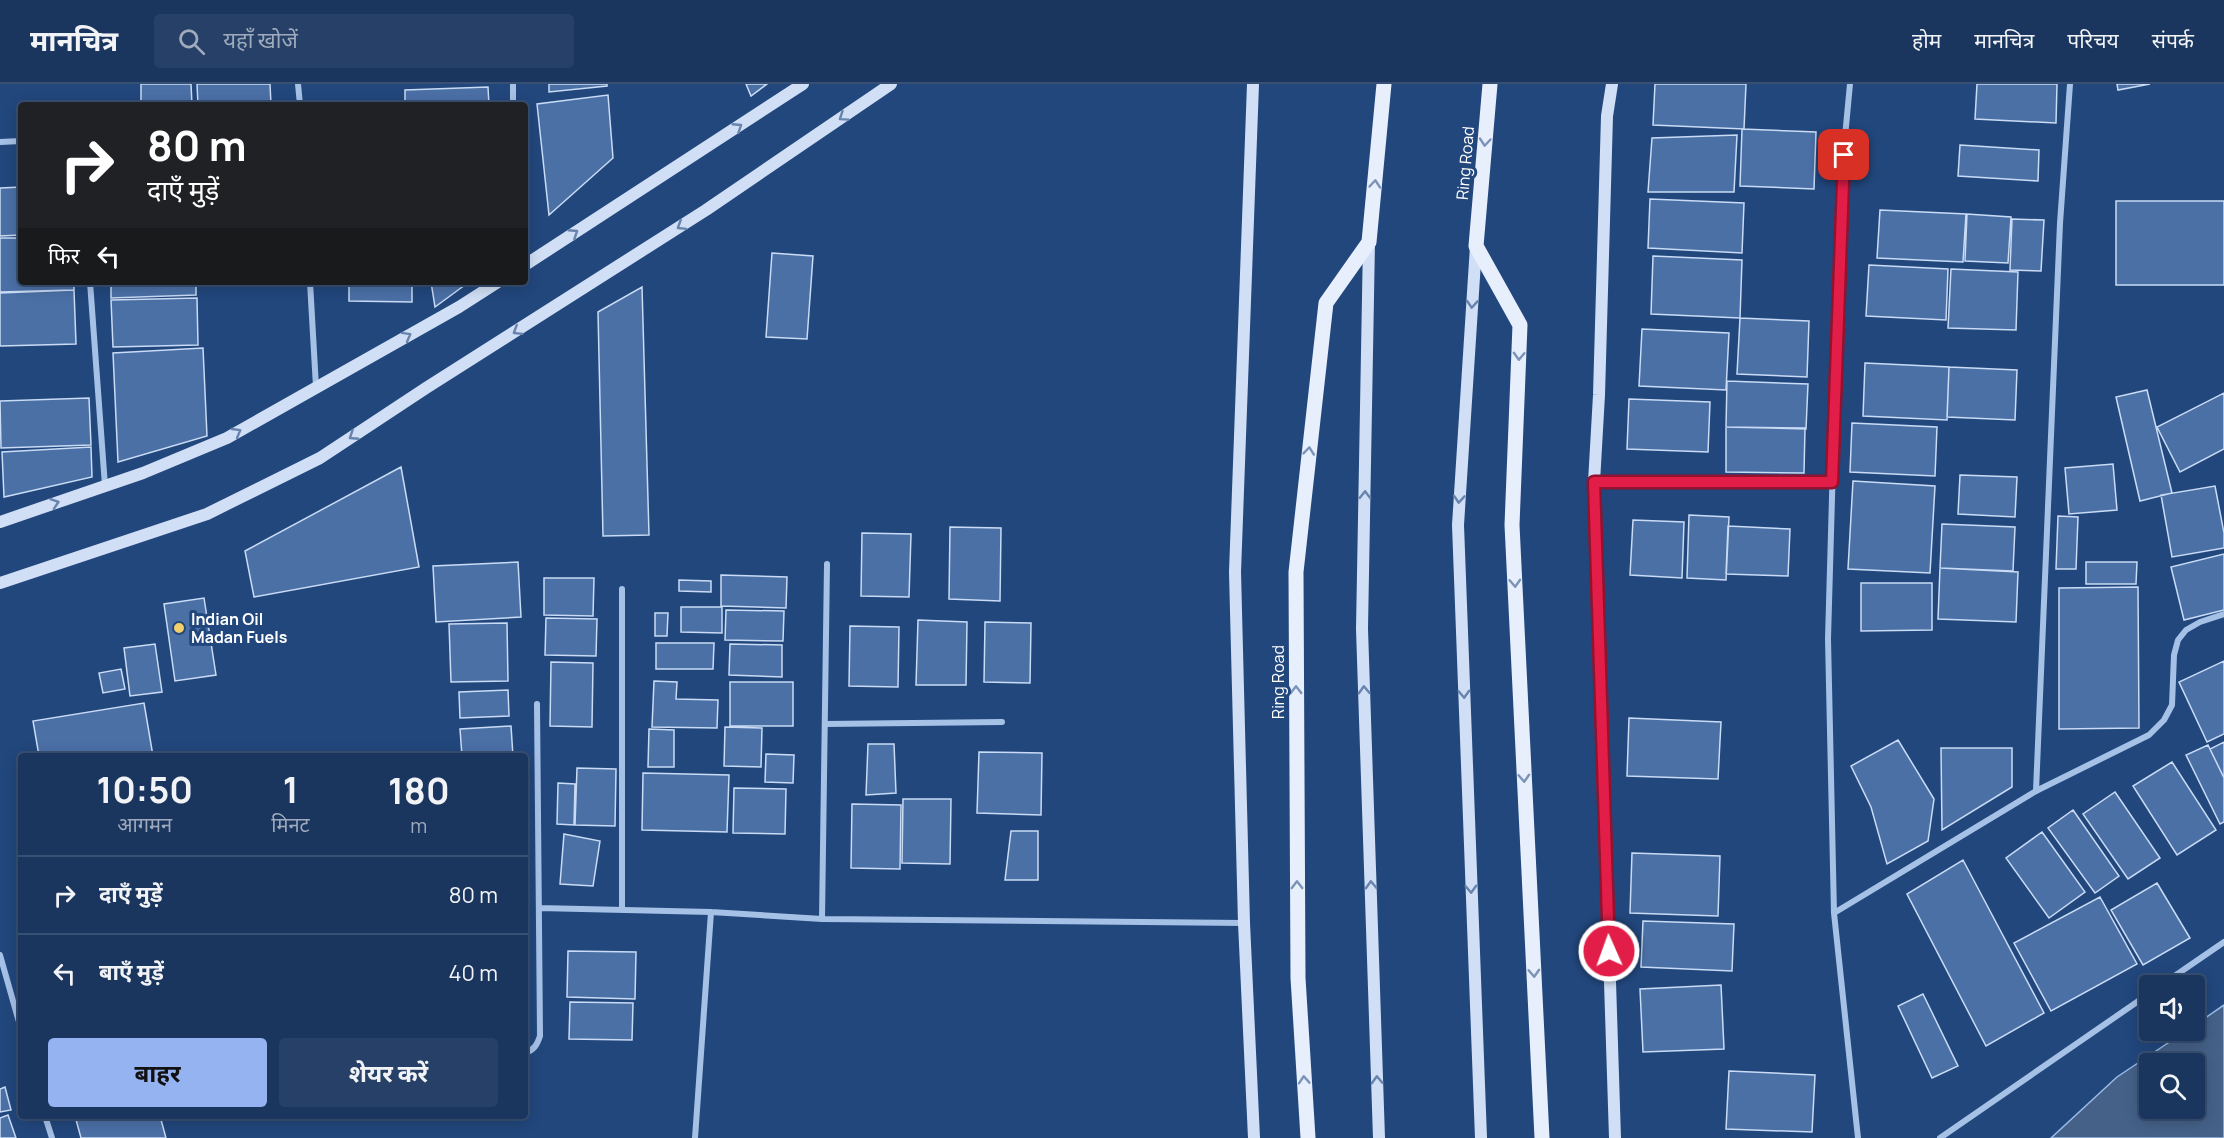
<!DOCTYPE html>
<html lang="hi">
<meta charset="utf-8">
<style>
body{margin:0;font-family:Manrope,"Noto Sans Devanagari",sans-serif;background:#274067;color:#f1f3f6;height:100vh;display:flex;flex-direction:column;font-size:22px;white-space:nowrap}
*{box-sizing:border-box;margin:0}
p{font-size:20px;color:#9fabbc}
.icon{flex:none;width:33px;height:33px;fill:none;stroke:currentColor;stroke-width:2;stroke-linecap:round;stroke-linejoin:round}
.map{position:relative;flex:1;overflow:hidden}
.side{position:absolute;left:18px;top:669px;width:510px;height:366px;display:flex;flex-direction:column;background:#1a355e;border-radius:6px;box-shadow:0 3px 15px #0003,0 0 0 2px #385073}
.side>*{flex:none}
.top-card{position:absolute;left:18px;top:18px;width:510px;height:183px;border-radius:6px;box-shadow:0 3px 15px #0003,0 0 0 2px #385073;background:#202124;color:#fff;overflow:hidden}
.buttons{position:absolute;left:2139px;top:891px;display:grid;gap:12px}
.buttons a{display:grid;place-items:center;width:66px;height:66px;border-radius:6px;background:#1a355e;box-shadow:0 3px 15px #0003,0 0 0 2px #385073;font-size:30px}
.pin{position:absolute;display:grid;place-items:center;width:51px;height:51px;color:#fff;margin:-26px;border-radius:12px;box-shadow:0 3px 9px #0006}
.me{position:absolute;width:66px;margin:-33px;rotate:358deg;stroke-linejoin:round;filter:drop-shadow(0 0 4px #0008)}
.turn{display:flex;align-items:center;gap:21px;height:126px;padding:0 30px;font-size:27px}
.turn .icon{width:78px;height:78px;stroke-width:2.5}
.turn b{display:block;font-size:42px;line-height:51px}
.then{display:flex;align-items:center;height:57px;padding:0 30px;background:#0003;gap:12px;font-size:22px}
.eta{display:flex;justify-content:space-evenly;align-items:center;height:102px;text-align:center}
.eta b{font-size:36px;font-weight:700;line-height:42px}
.primary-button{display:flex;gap:12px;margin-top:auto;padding:12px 30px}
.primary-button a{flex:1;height:69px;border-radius:6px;background:#95b2f1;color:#111;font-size:24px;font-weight:700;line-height:69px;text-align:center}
.primary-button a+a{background:#274067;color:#f1f3f6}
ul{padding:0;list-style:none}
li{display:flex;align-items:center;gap:18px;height:78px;padding:0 30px;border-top:2px solid #385073}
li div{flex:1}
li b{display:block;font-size:22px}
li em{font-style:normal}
header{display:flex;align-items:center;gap:36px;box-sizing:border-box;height:84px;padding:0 30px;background:#1a355e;border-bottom:2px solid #385073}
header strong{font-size:28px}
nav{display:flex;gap:33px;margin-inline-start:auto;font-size:21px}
.search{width:420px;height:54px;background:#274067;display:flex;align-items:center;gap:15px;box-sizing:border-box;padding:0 21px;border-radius:6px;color:#9fabbc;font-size:22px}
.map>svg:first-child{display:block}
.water{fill:#456188;stroke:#9abbe7;stroke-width:1.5;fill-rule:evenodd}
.building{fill:#4b70a6;stroke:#c9dbf5;stroke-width:1.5}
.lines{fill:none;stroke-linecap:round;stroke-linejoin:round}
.street{stroke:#a6c1e6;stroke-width:6}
.secondary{stroke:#d0dff5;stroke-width:12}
.primary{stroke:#e7effd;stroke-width:15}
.oneway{stroke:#6884ad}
.oneway2{stroke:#7b93b7}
.route-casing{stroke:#92132f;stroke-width:15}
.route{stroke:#e11d48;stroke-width:10}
.poi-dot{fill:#f2cf68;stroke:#22477d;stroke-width:2}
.labels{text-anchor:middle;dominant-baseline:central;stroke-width:6;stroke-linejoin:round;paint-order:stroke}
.street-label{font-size:16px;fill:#fff;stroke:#22477d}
.poi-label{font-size:16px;font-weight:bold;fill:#fff;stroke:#22477d;text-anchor:start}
</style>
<header>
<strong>मानचित्र</strong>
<div class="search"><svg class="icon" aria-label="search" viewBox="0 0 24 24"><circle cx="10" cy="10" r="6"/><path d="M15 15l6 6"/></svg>यहाँ खोजें</div>
<nav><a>होम</a><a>मानचित्र</a><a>परिचय</a><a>संपर्क</a></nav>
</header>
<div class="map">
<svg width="2224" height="1054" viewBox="0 0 2224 1054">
<rect width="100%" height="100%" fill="#22477d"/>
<path class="water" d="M2224,921V1054H2051L2117,993L2186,947L2194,946L2195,941ZM2150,980H2194V1024H2150Z"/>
<path class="building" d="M141,0H191L192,21H141Z
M197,0H270L271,21H198Z
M549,0H607V2L549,8Z
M746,0H767L751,12Z
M1655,0H1746L1744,45L1653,41Z
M1977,0H2057L2056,39L1975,35Z
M2117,0H2150L2118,6Z
M488,3L489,21H405V6Z
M608,11L613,74L549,131L537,20Z
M1742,45L1816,48L1814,105L1740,102Z
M1737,51L1734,108H1648L1652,54Z
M1960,61L2039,66L2038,97L1958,92Z
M21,103V151L0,152V104Z
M1650,115L1744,119L1742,169L1648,164Z
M2116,117H2224V201H2116Z
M1880,126L1966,130L1963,178L1877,174Z
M1967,130L2011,133L2008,179L1965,177Z
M2012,135L2044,136L2041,187L2010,186Z
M0,154H21V198H74V206L0,208Z
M772,169L813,172L807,255L766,253Z
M1653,172L1742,176L1740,234L1651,230Z
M1869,181L1948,185L1946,236L1866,232Z
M1951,185L2018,188L2016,246L1948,244Z
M111,198H196V211L111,214Z
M349,198H412V218L349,217Z
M431,198H469L435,223Z
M642,203L649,451L603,452L598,228Z
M74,206L76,260L0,262V209Z
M197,214L198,261L113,263L111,216Z
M1740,234L1809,237L1807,293L1737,290Z
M1642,245L1729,249L1726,306L1639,302Z
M203,264L207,352L118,378L113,269Z
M1865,279L1949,283L1947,336L1863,332Z
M1949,283L2017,286L2015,336L1947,333Z
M1727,297L1808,300L1806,345L1726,343Z
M2147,306L2172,409L2140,417L2116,313Z
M2224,309V365L2180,388L2157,343Z
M89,314L91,361L1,364L0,317Z
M1629,315L1710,318L1708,368L1627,365Z
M1852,339L1937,343L1935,392L1850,388Z
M1726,343L1805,344L1804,389L1726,388Z
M91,363L92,393L4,413L2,368Z
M2113,380L2117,426L2069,430L2065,384Z
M401,383L419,483L254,513L245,467Z
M1960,391L2017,393L2015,433L1958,430Z
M1853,397L1935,402L1930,489L1848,485Z
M2215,402L2224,449V464L2172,473L2161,411Z
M1689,431L1729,433L1726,496L1687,494Z
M2058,432L2078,433L2076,485H2056Z
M1633,436L1684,438L1682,494L1630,491Z
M1942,440L2015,443L2013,487L1940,484Z
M1728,442L1790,445L1788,492L1726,490Z
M950,443L1001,444L1000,517L949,515Z
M862,449L911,450L909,513L861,512Z
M2224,470V526L2184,536L2171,483Z
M518,478L521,533L436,538L433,482Z
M2086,478H2137L2136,500H2086Z
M1940,484L2018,488L2016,538L1938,535Z
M721,491L787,493L786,524L721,522Z
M544,494H594L593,532L544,531Z
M679,496L711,497V508L679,507Z
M1861,499H1932V546L1861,547Z
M2138,503L2139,644L2059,645V504Z
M204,514L216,591L175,597L164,520Z
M681,523H722V549L681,548Z
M726,526L784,527L783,557L725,556Z
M655,529H668L667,552H655Z
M546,534L597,535L596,572L545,571Z
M918,536L967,538L966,601H916Z
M985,538L1031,539L1030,599L984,598Z
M507,539L508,597L451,598L449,540Z
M850,542L899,543L898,603L849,602Z
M656,559H714L713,585H656Z
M155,560L162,608L130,612L124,564Z
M730,560L782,561V593L729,591Z
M2224,577V650L2207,658L2179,598Z
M551,578L593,579L592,643L550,642Z
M121,585L125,605L103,609L99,589Z
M654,597L677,598L676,615L718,616L717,644L652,643Z
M730,598H793V642H730Z
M508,606L509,632L460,634L459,608Z
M144,619L153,672H39L33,637Z
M1629,634L1721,638L1718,695L1627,692Z
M511,642L513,672H462L460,645Z
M725,643L762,644L761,683L724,682Z
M649,645L674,646V683H648Z
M1898,656L1934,715L1928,757L1887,780L1871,723L1851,682Z
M2224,658V694L2210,665Z
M868,660H894L896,709L866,711Z
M2208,661L2224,694V738L2220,740L2186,671Z
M1941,664H2012V703L1942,746Z
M979,668L1042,669L1041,731L977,729Z
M766,670L794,671L793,699L765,698Z
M2172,678L2216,746L2177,771L2133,702Z
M577,684L616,685L615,742L575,741Z
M643,689L729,691L727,748L642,746Z
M558,699L575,700L574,741L557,740Z
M734,704L786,705L785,750L733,749Z
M2115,708L2160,774L2128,795L2083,730Z
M903,715H951L950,780L902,779Z
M852,720L901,721L900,785L851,784Z
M2073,726L2119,792L2095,809L2048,744Z
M1011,747H1038V796H1005Z
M2042,748L2085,808L2049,834L2006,774Z
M564,750L600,757L593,802L560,800Z
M1632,769L1720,772L1718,832L1630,829Z
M1963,776L2044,929L1986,962L1907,810Z
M2157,799L2190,854L2143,881L2111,826Z
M2100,813L2137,880L2051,927L2014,859Z
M1643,837L1734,840L1732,887L1641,883Z
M568,867L636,868L635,915L567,913Z
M1721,901L1724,965L1643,968L1640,905Z
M1923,910L1958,982L1932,994L1898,922Z
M570,918L633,919L632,956L569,955Z
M1729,987L1815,991L1812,1048L1726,1045Z
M5,1003L11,1026L0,1028V1005Z
M8,1031L16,1054H0V1034Z
M75,1032H160L166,1054H81Z"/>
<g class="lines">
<path class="street" d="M298,0L300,21
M513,0V21
M1850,0L1841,95L1828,555L1834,829L1858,1054
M0,58L21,57
M90,198L105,402
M310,198L316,303
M1594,398L1831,397
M825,640L1002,638
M2036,707L2060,139L2070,0
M539,824L711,828L822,835L1244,839
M622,826V505
M1834,829L2036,707L2149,651L2164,636L2172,621L2174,571L2178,556L2186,546L2200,538L2224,530
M822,835L827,480
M0,871L21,945
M2160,902L2224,858
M525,969C534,966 537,961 540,952L537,620
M45,1032L52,1054
M695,1054L711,828
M1940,1054L2150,909"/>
<path class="secondary" d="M1253,0L1235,488L1244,839L1254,1054
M1612,0L1607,32L1599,311L1594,398L1615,1054
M1369,158L1362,545L1379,1054
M1476,162L1458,441L1481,1054
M525,181L803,0
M0,438L143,389L227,354L459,223L498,198
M0,499L207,430L320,374L426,304L706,126L891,0"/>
<path class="primary" d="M1490,0L1476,162L1520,241L1512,441L1542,1054
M1308,1054L1298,894L1296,488L1326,219L1369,158L1384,0"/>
</g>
<defs><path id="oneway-chevron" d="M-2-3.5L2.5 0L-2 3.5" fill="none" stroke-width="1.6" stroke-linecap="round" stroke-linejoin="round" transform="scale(1.5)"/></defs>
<g class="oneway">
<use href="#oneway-chevron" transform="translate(843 33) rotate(146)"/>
<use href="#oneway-chevron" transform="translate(738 43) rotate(-33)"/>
<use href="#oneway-chevron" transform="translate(681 142) rotate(148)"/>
<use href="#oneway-chevron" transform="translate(574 149) rotate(-33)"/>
<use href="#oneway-chevron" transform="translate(1472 220) rotate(94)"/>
<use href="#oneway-chevron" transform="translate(517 247) rotate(148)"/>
<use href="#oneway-chevron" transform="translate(407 252) rotate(-29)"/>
<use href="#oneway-chevron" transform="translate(237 348) rotate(-30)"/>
<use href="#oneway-chevron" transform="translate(353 352) rotate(147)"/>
<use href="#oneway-chevron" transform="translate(1365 411) rotate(-89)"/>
<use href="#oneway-chevron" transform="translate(1459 415) rotate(94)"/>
<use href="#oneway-chevron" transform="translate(55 419) rotate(-19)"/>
<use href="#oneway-chevron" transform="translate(1364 606) rotate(-92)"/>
<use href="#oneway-chevron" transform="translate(1464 610) rotate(88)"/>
<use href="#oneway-chevron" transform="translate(1371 801) rotate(-92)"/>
<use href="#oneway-chevron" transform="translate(1471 805) rotate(88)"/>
<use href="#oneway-chevron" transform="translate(1377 996) rotate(-92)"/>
</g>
<g class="oneway2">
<use href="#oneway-chevron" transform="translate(1485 58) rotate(95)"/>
<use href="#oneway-chevron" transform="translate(1375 100) rotate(-85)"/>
<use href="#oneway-chevron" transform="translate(1519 272) rotate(92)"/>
<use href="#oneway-chevron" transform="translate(1309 367) rotate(-84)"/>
<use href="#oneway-chevron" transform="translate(1515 499) rotate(87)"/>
<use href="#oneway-chevron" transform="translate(1296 606) rotate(-90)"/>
<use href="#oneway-chevron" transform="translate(1524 694) rotate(87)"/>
<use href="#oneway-chevron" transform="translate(1297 801) rotate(-90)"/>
<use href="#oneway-chevron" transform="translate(1534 889) rotate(87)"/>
<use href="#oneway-chevron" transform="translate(1304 996) rotate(-94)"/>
</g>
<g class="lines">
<g class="route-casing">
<path id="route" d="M1609,867L1594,398H1832L1844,71"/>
</g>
<use href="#route" class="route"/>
</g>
<circle class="poi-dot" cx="179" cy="544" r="6"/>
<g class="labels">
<g class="street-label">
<text transform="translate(1465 79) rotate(-85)">Ring Road</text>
<text transform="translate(1278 598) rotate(-90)">Ring Road</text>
</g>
<g class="poi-label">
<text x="191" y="535">Indian Oil<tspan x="191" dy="18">Madan Fuels</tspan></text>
</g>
</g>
</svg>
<div class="buttons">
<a><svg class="icon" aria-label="sound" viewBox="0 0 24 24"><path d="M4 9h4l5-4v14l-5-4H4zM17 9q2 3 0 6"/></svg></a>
<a><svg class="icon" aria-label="search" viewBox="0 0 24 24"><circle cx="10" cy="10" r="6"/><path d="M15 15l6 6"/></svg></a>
</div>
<div class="pin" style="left:1844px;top:71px;background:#d93025"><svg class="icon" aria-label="arrive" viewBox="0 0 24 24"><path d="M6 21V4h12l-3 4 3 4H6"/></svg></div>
<svg class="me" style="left:1609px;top:867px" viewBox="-20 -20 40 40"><circle r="17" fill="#e11d48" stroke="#fff" stroke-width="3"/><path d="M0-11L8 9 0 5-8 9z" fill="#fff"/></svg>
<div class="top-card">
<div class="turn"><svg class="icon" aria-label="right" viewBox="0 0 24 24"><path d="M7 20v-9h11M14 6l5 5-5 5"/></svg><div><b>80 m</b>दाएँ मुड़ें</div></div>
<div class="then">फिर<svg class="icon" aria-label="left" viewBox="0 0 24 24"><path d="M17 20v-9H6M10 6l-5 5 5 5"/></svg></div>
</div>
<section class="side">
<div class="eta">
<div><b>10:50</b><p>आगमन</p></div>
<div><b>1</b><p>मिनट</p></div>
<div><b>180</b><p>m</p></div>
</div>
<ul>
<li><svg class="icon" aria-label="right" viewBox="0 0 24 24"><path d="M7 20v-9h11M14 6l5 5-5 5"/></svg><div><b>दाएँ मुड़ें</b></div><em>80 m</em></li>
<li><svg class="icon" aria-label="left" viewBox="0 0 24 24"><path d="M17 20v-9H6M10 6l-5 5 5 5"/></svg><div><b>बाएँ मुड़ें</b></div><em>40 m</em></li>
</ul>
<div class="primary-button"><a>बाहर</a><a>शेयर करें</a></div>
</section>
</div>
